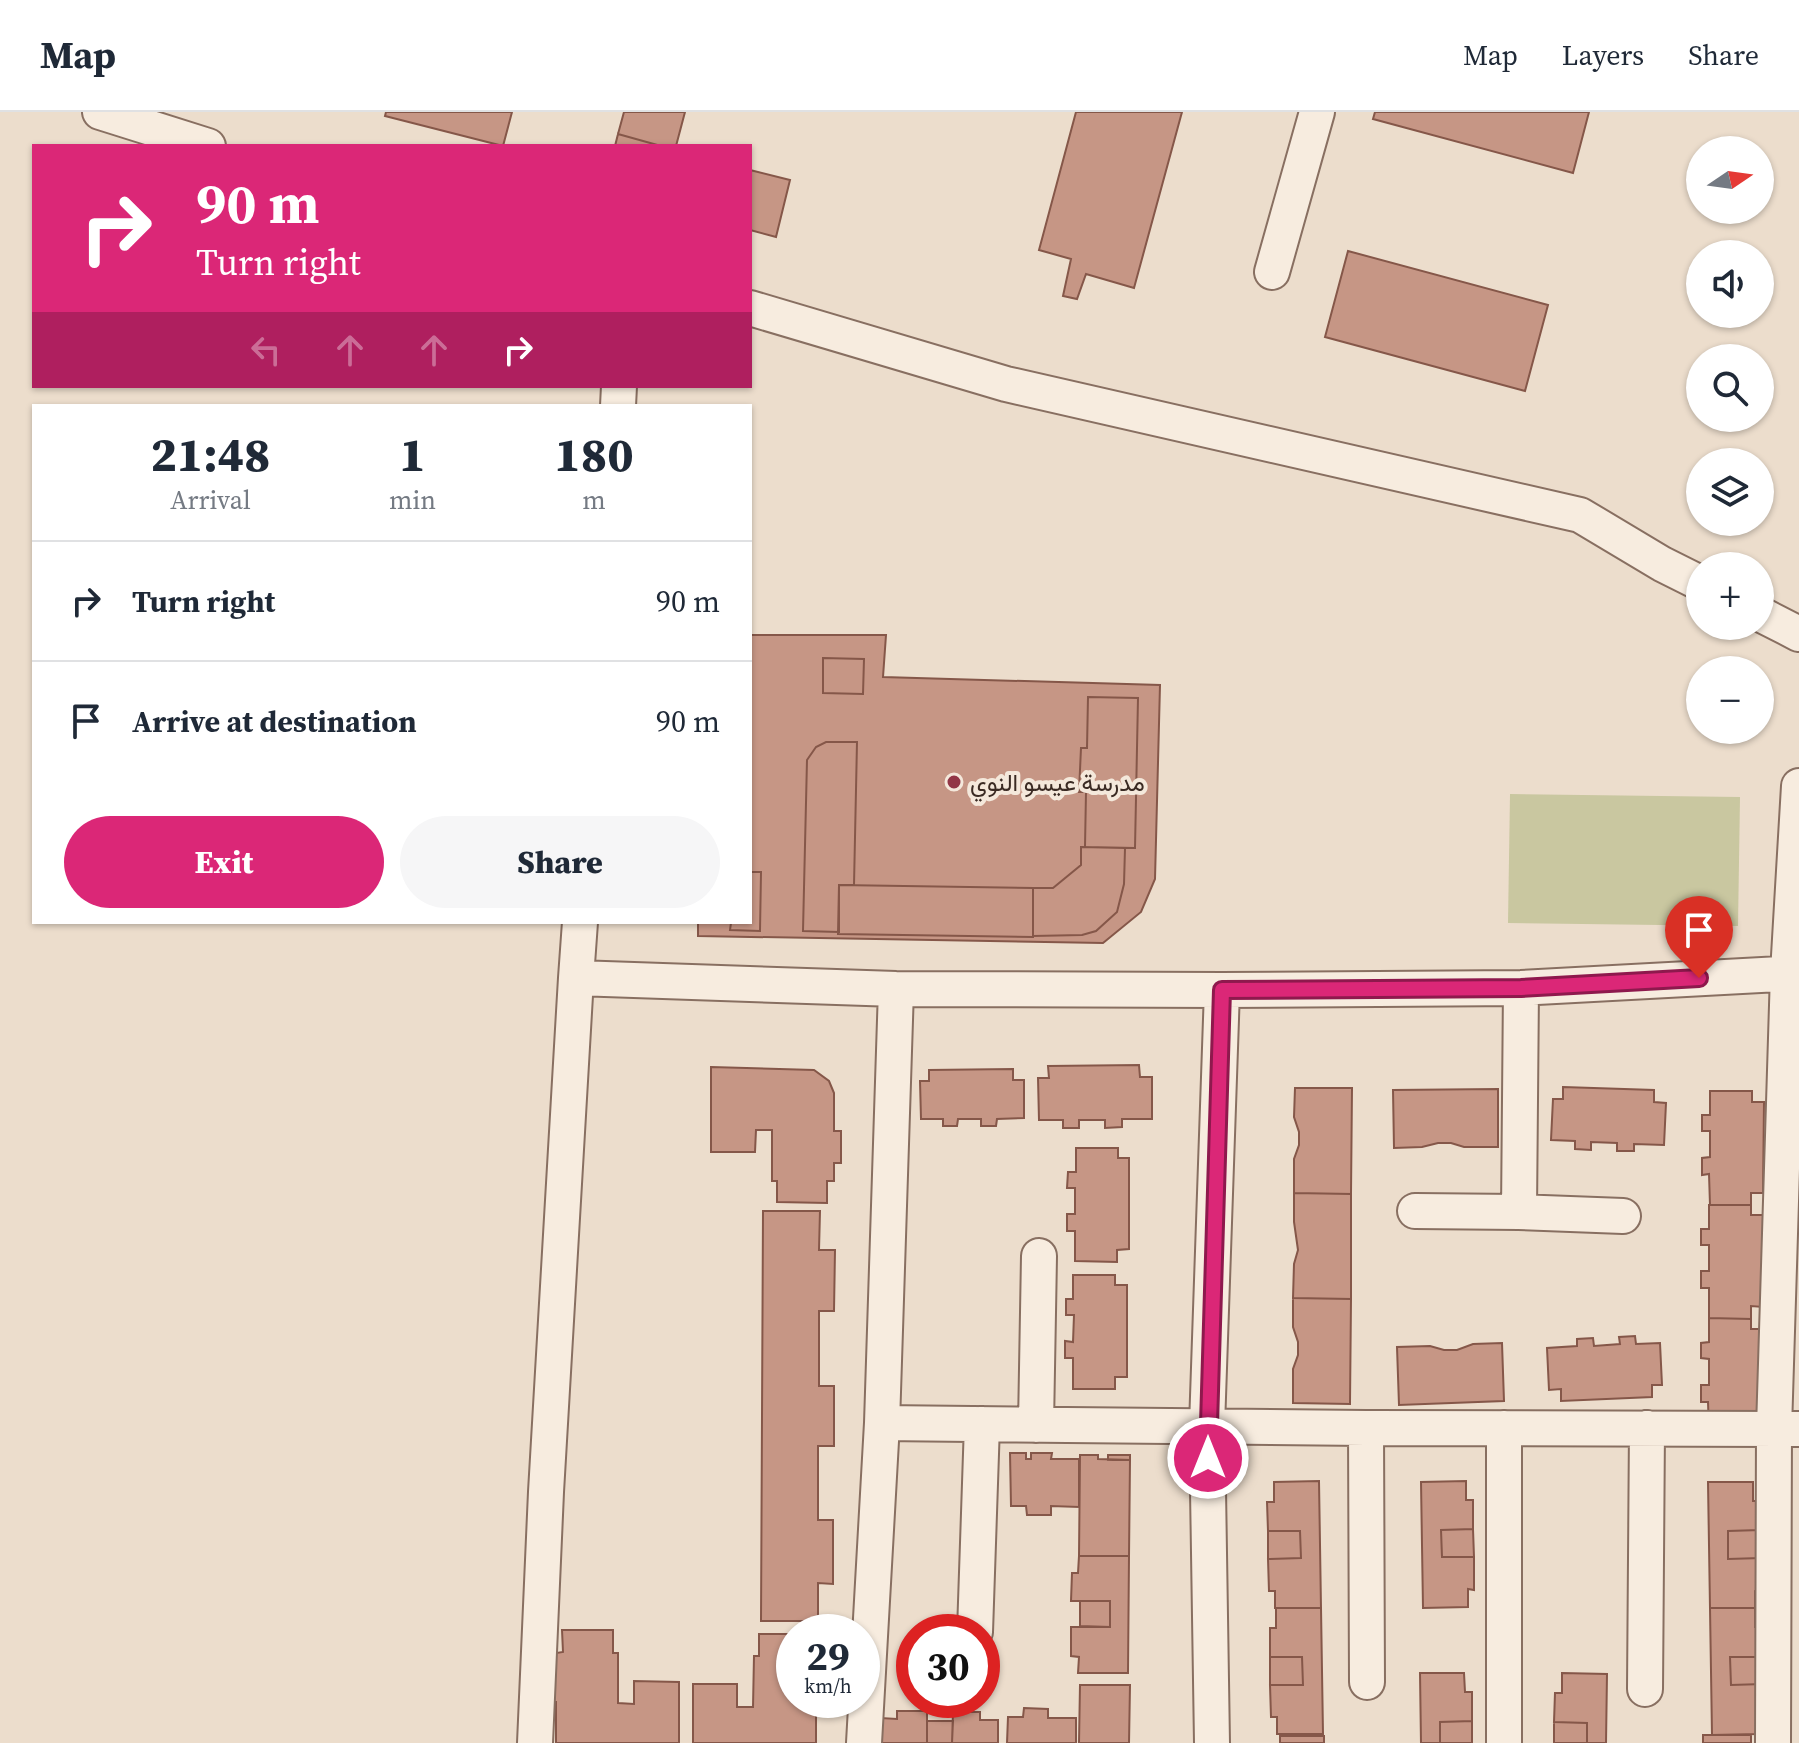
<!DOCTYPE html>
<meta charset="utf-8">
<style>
body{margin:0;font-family:"Source Serif 4",Vazirmatn,serif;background:#f6f6f7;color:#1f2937;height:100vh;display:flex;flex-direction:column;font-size:30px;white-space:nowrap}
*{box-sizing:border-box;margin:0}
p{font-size:26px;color:#747a83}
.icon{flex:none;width:44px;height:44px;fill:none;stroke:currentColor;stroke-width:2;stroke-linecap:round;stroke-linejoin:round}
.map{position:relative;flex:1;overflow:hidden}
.side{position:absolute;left:32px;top:292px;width:720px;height:520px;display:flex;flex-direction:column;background:#fff;border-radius:0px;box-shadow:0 2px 6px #0004}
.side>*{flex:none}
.guide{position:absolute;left:32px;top:32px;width:720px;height:244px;border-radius:0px;box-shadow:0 2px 6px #0004;background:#db2777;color:#fff;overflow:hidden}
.needle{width:52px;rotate:77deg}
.tools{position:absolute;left:1686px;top:24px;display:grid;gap:16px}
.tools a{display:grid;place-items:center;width:88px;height:88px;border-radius:50%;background:#fff;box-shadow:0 2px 6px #0004;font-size:40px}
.speed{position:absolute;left:776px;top:1502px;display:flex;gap:16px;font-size:40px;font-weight:700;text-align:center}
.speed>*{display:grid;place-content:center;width:104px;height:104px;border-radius:50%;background:#fff;box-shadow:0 2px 6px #0004;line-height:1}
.speed small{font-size:20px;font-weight:400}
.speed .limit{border:12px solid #d22;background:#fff;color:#111}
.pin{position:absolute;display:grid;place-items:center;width:68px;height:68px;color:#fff;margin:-82px -34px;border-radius:50% 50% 50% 0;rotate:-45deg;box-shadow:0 0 8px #0007}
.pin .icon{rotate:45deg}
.me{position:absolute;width:88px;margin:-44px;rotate:0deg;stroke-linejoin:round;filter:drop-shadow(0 0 6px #0008)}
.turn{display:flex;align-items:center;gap:28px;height:168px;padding:0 32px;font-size:36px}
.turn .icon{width:104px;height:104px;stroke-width:2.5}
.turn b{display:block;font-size:56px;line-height:68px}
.lanes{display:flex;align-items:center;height:76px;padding:0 32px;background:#0003;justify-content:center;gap:40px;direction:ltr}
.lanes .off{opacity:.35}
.eta{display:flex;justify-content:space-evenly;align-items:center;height:136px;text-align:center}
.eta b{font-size:48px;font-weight:800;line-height:56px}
.cta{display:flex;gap:16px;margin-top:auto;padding:16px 32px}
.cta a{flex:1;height:92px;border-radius:48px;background:#db2777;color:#fff;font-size:32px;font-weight:800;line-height:92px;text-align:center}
.cta a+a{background:#f6f6f7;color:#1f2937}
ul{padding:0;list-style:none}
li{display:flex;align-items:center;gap:24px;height:120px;padding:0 32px;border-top:2px solid #e0e1e3}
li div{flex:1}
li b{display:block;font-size:30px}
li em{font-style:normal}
header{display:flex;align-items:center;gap:48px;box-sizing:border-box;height:112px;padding:0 40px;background:#fff;border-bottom:2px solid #e0e1e3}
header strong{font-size:38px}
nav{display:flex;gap:44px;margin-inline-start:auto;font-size:28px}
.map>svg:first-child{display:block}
.green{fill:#c9c7a0}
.building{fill:#c69685;stroke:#855749;stroke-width:2}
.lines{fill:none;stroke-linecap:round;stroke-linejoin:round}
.minor-casing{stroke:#886f61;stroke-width:38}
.minor{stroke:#f7ecdf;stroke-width:34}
.route-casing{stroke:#8e194d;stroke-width:20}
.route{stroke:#db2777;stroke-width:14}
.poi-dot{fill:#923646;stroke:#f4e8db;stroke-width:3}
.labels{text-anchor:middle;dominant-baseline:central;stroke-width:8;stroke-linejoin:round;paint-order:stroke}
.poi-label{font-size:24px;fill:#3a2a23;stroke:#f4e8db;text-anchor:start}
</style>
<header>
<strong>Map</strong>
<nav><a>Map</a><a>Layers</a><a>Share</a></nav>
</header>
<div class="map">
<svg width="1799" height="1631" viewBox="0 0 1799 1631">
<rect width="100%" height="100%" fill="#ecddcc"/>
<path class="green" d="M1510,682L1740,685L1738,814L1508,811Z"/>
<path class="building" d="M386,0H512L503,34L385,4Z
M624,0H685L676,34H661L618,22Z
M1076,0H1182L1134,176L1086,162L1077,187L1063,184L1071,147L1039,138Z
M1375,0H1589L1573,61L1373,7Z
M618,22L661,34H615Z
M750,58L790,68L776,125L750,118Z
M1348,139L1548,193L1525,279L1325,225Z
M750,523H886L883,565L1160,573L1155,767L1141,800L1103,831L698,824V810H750Z
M823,546L864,547L863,582L823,581Z
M1088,585L1138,586L1135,736L1085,735L1086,680H1079L1081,636H1087Z
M826,630H857L854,773H839V820L803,819L807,648L816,635Z
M1081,735L1125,736L1124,772L1117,800L1096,819L1082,823L1033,824V776H1053L1081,753Z
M750,760H761L760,819L730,818L731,811H709L750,810Z
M839,773L1033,776V825L838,822Z
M1139,953L1140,965H1152V1007H1122V1015L1105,1016V1008H1079V1016H1063V1008H1039L1038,966H1049L1048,954Z
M711,955L814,958L829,969L834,981V1019H841V1051H834V1069H827V1091L777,1090V1069H772V1018H756L755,1040H711Z
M1013,957V968H1024V1006L997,1007L996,1014H981V1007H958L957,1014H943V1007H921L920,969H929V958Z
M1563,975L1654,978V990L1666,991L1664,1033L1634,1032V1039H1617V1031L1591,1030V1038L1575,1037V1029L1551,1028L1553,987H1563Z
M1295,976H1352L1351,1082L1294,1081V1047L1299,1033V1020L1294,1005Z
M1498,977V1035H1464L1451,1031H1438L1422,1035L1394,1036L1393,978Z
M1710,979H1752V990H1764L1763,1081H1751V1093H1710L1709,1062L1702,1063V1046L1710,1045V1019H1702V1003H1710Z
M1076,1036H1118V1046H1129V1137L1117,1138V1150L1075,1149V1119H1067V1102H1075V1076H1067L1068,1060H1076Z
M1294,1081L1351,1082V1187L1293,1186L1294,1152L1298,1138L1294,1110Z
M1709,1093H1751V1103H1763V1195L1751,1194V1207L1709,1206V1176H1701V1159H1709V1133H1701V1117H1709Z
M763,1099H820L819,1138H835L834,1199H819V1274H834V1334H818V1408H833V1472L818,1471V1509H761Z
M1073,1163H1115V1173H1127V1265H1115V1277H1073V1246H1065V1229L1073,1230L1074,1203H1066V1187H1073Z
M1293,1186L1351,1187L1350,1292L1293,1291V1257L1298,1243V1230L1293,1215Z
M1709,1206L1751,1207V1217H1763L1762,1309L1709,1320L1708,1290H1701V1273H1709V1247L1701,1246V1231L1709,1230Z
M1635,1224L1636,1232L1660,1231L1662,1273H1652V1285L1561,1289V1277L1549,1278L1547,1236L1577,1234V1227L1593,1226L1594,1234L1620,1232L1619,1225Z
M1502,1231L1504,1289L1399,1293L1397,1235L1430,1234L1444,1238H1457L1473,1232Z
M1010,1341H1026V1347H1031V1341H1052L1051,1347H1079V1395L1051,1394V1403H1027L1026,1394H1011Z
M1080,1343H1098V1347L1130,1348L1129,1444H1079Z
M1108,1343H1130V1348H1108Z
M1319,1369L1321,1496H1275V1479H1269L1268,1447L1301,1446L1300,1419H1268L1267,1390H1274V1370Z
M1466,1369V1388H1473V1417L1441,1418L1442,1445H1474V1478L1468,1477V1495L1423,1496L1421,1370Z
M1708,1370H1753V1389H1760V1418L1728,1419V1447L1761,1446V1478L1755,1479V1496H1710Z
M1473,1417L1474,1445H1442L1441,1418Z
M1760,1418L1761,1446L1728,1447V1419Z
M1268,1419H1300L1301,1446L1268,1447Z
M1079,1444H1129L1128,1561H1078L1079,1545L1071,1544V1515H1110V1489H1071L1072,1461H1078Z
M1080,1489H1110V1515L1080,1514Z
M1276,1496H1321L1323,1622H1277V1605H1271L1270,1573H1303L1302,1545H1270V1516H1276Z
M1710,1496H1755V1515H1762V1545H1730L1731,1573L1763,1572L1758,1622L1712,1623Z
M562,1518H613V1541H618V1591L634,1592V1569L679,1570V1631H556V1590H549V1558H556V1541L563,1540Z
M759,1522H794V1588H823L822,1594L816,1593V1631H693V1572H737V1595H753L754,1544H759Z
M1270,1545H1302L1303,1573H1270Z
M1730,1545H1762L1763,1572L1731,1573Z
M1420,1561H1464L1465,1580H1472V1609L1440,1610V1631H1421Z
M1562,1561L1607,1562L1606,1631H1587V1611L1554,1610L1555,1581H1562Z
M1080,1573H1130L1129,1631H1079Z
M1024,1596L1048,1597V1606H1076V1631H1007L1008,1605H1023Z
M897,1599H927V1631H881V1606L897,1607Z
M953,1600H980V1608H998V1631H952Z
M927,1609H953L952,1631H927Z
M1472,1609V1631H1440V1610Z
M1554,1610L1587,1611V1631H1554Z
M1703,1623H1751V1631H1703Z
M1280,1624H1324V1631H1280Z"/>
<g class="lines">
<g class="minor-casing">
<path id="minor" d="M100,0L208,34
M1272,160L1317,0
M750,196L1006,272L1580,403L1662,452L1700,471
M618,294L619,274
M1760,502L1799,522
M576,866L580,810
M1415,1099L1519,1100L1521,876
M1519,1100L1623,1104
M882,1311L1366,1316L1799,1317
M1036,1313L1039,1144
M1366,1316L1367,1570
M1504,1316V1631
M975,1520L982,1312
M1645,1577L1647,1316
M535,1631L546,1380L576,866L896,877L1222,878L1521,876L1799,861
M864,1631L882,1311L896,877
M1212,1631L1207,1314L1222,878
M1773,1631L1774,1317L1788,861L1799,674"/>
</g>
<use href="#minor" class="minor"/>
</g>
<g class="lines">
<g class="route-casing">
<path id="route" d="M1208,1346L1222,878L1521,876L1699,866"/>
</g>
<use href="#route" class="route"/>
</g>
<circle class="poi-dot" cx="954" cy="670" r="8"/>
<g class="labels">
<g class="poi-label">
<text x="970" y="670">مدرسة عيسو النوي</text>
</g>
</g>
</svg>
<div class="tools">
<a><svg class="needle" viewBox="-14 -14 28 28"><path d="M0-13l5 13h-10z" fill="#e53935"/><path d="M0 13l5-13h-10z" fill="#747a83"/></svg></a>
<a><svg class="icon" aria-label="sound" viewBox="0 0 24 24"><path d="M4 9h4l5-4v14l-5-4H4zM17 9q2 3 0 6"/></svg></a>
<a><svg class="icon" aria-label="search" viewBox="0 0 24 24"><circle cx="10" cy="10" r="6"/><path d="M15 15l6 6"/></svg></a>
<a><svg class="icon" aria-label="layers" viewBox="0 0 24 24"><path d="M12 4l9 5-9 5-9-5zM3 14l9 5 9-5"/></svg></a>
<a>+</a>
<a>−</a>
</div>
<div class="speed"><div>29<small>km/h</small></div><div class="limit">30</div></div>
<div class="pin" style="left:1699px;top:866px;background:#d93025"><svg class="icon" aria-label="arrive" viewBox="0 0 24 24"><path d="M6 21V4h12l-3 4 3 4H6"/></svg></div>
<svg class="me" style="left:1208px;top:1346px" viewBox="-20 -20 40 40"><circle r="17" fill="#db2777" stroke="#fff" stroke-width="3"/><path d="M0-11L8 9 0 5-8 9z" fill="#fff"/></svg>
<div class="guide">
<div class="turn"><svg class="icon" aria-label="right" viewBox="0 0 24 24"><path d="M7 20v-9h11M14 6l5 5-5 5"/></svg><div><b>90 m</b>Turn right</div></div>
<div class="lanes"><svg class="icon off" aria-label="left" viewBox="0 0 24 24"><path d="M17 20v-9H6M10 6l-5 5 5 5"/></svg><svg class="icon off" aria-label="ahead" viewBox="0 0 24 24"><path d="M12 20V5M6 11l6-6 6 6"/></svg><svg class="icon off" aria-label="ahead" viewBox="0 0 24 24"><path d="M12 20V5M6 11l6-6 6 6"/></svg><svg class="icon" aria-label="right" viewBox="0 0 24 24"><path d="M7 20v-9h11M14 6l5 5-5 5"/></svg></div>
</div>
<section class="side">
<div class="eta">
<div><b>21:48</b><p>Arrival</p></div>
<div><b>1</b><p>min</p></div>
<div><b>180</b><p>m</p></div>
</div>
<ul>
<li><svg class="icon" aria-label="right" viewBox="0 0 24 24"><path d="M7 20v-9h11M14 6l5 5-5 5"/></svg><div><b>Turn right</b></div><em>90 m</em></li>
<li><svg class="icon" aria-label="arrive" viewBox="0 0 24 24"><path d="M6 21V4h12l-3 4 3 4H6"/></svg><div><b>Arrive at destination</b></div><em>90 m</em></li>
</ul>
<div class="cta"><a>Exit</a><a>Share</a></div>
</section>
</div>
